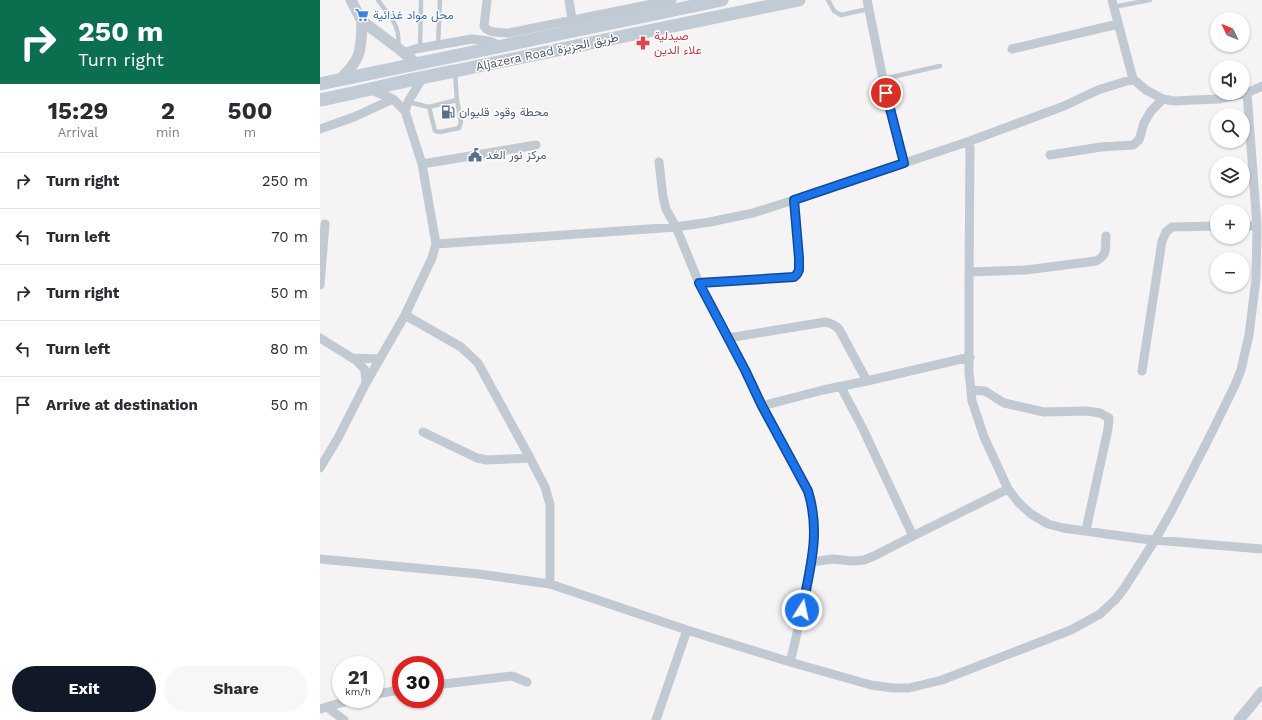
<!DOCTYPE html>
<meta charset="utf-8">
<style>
body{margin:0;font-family:"Work Sans",Vazirmatn,sans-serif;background:#f7f7f7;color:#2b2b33;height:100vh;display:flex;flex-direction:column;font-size:15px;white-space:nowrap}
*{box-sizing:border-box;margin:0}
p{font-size:13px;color:#7c7c81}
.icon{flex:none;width:22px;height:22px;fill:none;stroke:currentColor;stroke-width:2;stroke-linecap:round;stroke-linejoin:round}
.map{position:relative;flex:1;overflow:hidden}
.drawer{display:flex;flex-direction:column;background:#fff;width:320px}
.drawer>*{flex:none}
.hud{background:#0b6e4f;color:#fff;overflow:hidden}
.needle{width:26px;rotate:313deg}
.controls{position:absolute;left:890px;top:12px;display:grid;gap:8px}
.controls a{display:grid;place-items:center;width:40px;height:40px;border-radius:50%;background:#fff;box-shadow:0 1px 3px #0004;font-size:20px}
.speed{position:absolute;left:12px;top:656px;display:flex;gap:8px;font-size:20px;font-weight:700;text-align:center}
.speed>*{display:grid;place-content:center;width:52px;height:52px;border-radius:50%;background:#fff;box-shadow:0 1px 3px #0004;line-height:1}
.speed small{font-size:10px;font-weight:400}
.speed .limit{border:6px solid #d22;background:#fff;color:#111}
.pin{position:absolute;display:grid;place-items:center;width:34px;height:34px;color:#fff;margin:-17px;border:2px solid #fff;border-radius:50%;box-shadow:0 1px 4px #0007}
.me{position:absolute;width:44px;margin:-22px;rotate:10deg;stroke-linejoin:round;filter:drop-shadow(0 0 3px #0008)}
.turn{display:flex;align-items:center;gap:14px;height:84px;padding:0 12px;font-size:18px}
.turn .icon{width:52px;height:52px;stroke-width:2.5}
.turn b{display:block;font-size:28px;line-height:34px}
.eta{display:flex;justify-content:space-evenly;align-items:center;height:68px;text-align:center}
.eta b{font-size:24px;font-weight:700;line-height:28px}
.primary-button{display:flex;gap:8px;margin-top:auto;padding:8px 12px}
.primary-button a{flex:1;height:46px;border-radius:24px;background:#111827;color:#fff;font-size:16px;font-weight:700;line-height:46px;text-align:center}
.primary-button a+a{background:#f7f7f7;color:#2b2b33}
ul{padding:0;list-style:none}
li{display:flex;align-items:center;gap:12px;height:56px;padding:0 12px;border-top:1px solid #e1e1e2}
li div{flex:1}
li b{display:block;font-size:15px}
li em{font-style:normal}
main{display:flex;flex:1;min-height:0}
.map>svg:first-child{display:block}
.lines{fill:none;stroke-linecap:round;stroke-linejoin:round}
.service{stroke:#c1cad2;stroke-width:4.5}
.minor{stroke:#c1cad2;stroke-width:9}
.tertiary{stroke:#c1cad2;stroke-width:11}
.secondary{stroke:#c1cbd6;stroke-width:13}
.route-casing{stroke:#114b97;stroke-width:10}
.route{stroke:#1a73e8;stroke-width:7}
.labels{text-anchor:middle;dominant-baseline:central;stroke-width:3;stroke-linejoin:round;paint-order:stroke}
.shop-label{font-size:12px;fill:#366cbe;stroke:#fff;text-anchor:start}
.health-label{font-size:12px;fill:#be3a42;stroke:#fff;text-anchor:start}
.street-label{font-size:12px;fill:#4a5661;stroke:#fff}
.service-label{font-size:12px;fill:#4e5e75;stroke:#fff;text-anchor:start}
</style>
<main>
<section class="drawer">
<div class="hud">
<div class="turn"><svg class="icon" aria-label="right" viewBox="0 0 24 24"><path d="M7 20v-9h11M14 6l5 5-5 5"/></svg><div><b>250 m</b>Turn right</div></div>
</div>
<div class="eta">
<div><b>15:29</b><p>Arrival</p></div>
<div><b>2</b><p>min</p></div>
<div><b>500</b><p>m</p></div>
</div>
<ul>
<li><svg class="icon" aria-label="right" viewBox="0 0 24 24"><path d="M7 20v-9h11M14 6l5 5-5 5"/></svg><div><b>Turn right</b></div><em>250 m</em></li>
<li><svg class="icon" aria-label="left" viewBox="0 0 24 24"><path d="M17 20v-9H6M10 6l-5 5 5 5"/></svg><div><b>Turn left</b></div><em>70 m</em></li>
<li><svg class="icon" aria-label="right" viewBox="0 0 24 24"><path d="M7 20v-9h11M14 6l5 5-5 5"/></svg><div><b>Turn right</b></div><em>50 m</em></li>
<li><svg class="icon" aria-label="left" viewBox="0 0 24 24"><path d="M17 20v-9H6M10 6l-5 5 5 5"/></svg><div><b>Turn left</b></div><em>80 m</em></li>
<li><svg class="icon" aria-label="arrive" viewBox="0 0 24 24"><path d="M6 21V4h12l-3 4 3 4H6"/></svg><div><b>Arrive at destination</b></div><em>50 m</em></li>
</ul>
<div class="primary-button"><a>Exit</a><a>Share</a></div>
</section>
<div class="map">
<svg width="942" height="720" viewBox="0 0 942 720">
<rect width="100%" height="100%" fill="#f5f3f3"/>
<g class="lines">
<path class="service" d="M58,0C69,16 81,25 78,46
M508,0L514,11L521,15L548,9
M793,7L830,0
M118,45L120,0
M100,48L101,0
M563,79L620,66
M88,102L109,107L137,100
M109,107L115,131L120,132L139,128L141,122L137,100L135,73"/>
<path class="minor" d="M167,0L164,26C169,34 180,32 188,33L352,0
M249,0L253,26
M547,0L563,79L584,163
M792,0L813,79L826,90L843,99L854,101L874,100L899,99L927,93L942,86
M692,49L798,24
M84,53L95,49L152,39L169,41L181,46
M85,111L88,102L103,77
M0,129L34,117L73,99
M650,141L649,289V372L652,401L664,437L688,489L699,503L711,514L728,524L743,528L823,539L942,549
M730,155L781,147L813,145L819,140L824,123L831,111L843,99
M339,162L343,197L346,209L356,227L379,283L425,369L442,406L488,491C499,526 493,549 487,584C482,610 477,636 470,662
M102,164L216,145
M923,226H937
M116,244L356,227L390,222L433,213L474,200L650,141L744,106L778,90L813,79
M649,272L706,270L776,261C788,255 785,248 786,236
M379,283L474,277L477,274L479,270V258L474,200
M0,285L5,224
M85,315L141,347L158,363L210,458L225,487L230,505V584
M0,338L37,361L45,370L46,383
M408,338L505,322C511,323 515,325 519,329L547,381
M33,358L60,359
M822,371L842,241L846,232L852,227L897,226
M521,387L543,429L593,536
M651,390L665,391L684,403L724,412L767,411L780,413L789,418L788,429L766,530
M442,406L503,390L547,381L650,357
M103,432L157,458L167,460L210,458
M0,468L18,438L46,383L85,315L112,258L116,244L102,164L85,111L73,99L51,90
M0,559L159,574L230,584L367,630L470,662L551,685L573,688H589L622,680L751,630L780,614L796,599L805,587L835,540L852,510L891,434L915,385L921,370L929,335L936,279L937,226L927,93
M491,562L513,559L533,561L544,560L554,556L593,536L688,489
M115,685L192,676L207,682
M55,694L81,690
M7,707L24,720
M0,709L34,699
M336,720L367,630"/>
<path class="tertiary" d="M31,0L42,21L78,48L97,64
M19,80C42,59 41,51 42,21
M919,720L942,692"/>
<path class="secondary" d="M0,84L402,0
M0,100C45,91 90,79 135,71L479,0"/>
</g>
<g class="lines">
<g class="route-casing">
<path id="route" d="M482,610C490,568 501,533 488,491L442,406L425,370L379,283L474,277L477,274L479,270V258L474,200L584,163L566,93"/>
</g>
<use href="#route" class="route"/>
</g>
<defs>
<g id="supermarket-bare" transform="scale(1.08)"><path d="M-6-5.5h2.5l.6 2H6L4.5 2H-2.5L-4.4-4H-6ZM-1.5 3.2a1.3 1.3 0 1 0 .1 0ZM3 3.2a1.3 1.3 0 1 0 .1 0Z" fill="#3f7fe0" stroke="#fff" stroke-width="2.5" paint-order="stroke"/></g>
<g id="pharmacy-bare" transform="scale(1.08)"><path d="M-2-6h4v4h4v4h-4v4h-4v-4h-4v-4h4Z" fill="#e0444e" stroke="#fff" stroke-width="2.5" paint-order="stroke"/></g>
<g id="fuel-bare" transform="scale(1.08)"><path d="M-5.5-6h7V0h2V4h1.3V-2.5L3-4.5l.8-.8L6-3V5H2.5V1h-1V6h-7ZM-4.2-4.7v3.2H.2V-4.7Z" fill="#5c6f8a" stroke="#fff" stroke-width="2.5" paint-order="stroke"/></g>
<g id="civic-bare" transform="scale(1.08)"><path d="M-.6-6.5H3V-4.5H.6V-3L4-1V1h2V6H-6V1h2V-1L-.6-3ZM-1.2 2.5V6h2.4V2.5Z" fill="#5c6f8a" stroke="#fff" stroke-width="2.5" paint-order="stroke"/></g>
</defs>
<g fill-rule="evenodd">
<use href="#supermarket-bare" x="42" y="15"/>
<use href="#pharmacy-bare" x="323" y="43"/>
<use href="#fuel-bare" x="128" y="112"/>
<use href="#civic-bare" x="155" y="155"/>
</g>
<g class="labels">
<g class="shop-label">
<text x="53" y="15">محل مواد غذائية</text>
</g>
<g class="health-label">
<text x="334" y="36">صيدلية<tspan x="334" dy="14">علاء الدين</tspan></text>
</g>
<g class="street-label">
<text transform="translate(227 52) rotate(-12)">Aljazera Road طريق الجزيزة</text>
</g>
<g class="service-label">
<text x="139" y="112">محطة وقود قليوان</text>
<text x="166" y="155">مركز نور الغد</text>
</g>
</g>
</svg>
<div class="controls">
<a><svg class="needle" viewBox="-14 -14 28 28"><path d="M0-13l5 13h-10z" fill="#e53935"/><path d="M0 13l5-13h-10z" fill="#7c7c81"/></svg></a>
<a><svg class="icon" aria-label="sound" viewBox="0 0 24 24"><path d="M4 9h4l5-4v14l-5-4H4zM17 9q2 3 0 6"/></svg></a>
<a><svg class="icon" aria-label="search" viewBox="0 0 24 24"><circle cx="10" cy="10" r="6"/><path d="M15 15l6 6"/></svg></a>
<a><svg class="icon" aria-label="layers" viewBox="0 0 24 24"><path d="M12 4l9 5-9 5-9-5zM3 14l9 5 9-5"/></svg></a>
<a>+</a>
<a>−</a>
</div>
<div class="speed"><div>21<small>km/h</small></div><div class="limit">30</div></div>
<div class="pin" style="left:566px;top:93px;background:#d93025"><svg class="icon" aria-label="arrive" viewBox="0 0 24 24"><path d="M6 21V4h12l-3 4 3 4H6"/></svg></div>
<svg class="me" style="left:482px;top:610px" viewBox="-20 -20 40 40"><circle r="17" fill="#1a73e8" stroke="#fff" stroke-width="3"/><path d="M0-11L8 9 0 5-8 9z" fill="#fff"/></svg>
</div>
</main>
